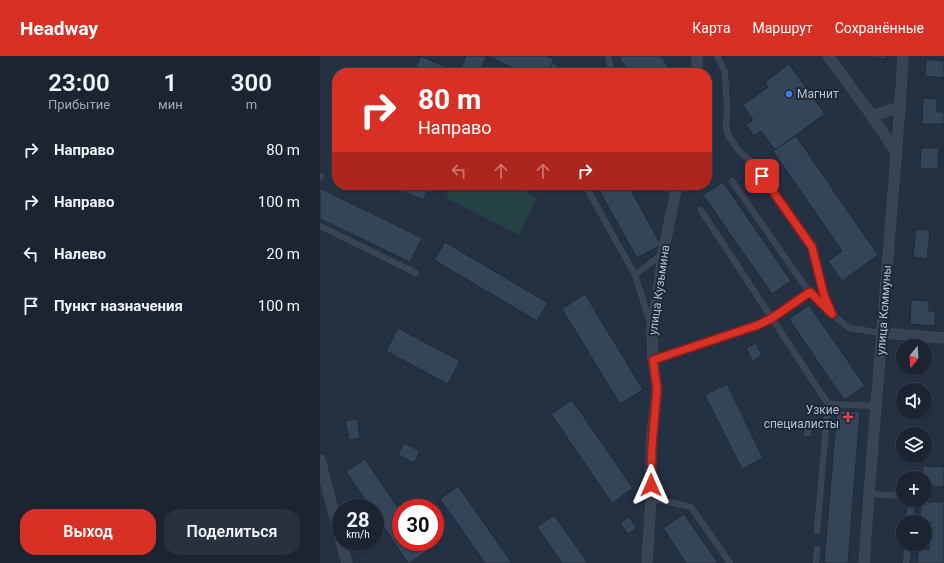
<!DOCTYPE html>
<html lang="ru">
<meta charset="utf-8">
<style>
body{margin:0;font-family:Roboto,sans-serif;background:#28313e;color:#f1f3f6;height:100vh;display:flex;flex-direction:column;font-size:15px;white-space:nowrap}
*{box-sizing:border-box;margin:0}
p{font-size:13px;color:#a0a5ac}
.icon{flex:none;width:22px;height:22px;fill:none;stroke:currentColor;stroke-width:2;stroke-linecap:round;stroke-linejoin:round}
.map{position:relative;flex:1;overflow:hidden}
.sheet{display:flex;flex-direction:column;background:#1b2532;width:320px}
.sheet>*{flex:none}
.hud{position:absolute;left:12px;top:12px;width:380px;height:122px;border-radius:16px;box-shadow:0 1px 3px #0004,0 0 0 1px #39424d;background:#d93025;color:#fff;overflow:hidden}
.needle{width:26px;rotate:198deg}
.controls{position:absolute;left:576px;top:283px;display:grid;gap:8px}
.controls a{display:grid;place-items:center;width:36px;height:36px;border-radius:50%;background:#1b2532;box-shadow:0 1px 3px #0004,0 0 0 1px #39424d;font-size:20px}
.speed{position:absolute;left:12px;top:443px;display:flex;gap:8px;font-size:20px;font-weight:700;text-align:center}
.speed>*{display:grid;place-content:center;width:52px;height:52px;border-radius:50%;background:#1b2532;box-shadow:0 1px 3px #0004,0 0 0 1px #39424d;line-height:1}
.speed small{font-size:10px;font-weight:400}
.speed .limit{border:6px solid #d22;background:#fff;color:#111}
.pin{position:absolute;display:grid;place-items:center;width:34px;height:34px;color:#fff;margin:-17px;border-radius:8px;box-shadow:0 2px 6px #0006}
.me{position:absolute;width:44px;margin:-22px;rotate:0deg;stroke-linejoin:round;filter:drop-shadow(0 0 3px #0008)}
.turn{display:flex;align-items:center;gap:14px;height:84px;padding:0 20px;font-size:18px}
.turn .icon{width:52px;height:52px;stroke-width:2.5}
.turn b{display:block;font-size:28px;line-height:34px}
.lanes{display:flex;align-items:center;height:38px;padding:0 20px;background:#0003;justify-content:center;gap:20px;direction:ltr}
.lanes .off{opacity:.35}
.eta{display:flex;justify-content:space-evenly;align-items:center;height:68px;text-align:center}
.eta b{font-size:24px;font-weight:600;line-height:28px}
.cta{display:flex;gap:8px;margin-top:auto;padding:8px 20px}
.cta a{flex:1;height:46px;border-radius:16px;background:#d93025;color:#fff;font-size:16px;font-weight:600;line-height:46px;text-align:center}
.cta a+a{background:#28313e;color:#f1f3f6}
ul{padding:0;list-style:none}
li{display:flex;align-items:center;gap:12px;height:52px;padding:0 20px}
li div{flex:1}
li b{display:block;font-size:15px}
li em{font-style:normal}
header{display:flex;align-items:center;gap:24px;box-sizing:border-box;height:56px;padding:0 20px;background:#d93025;color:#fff}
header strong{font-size:19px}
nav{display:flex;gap:22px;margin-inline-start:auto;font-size:14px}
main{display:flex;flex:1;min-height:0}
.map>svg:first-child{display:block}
.green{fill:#264144}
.building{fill:#354559;stroke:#1f2a3a}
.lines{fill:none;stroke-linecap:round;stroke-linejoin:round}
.lane-casing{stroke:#424c5c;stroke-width:6}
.street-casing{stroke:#424c5c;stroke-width:11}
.lane{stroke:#384353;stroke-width:5}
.street{stroke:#384353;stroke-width:10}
.route-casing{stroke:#8d1f18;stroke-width:10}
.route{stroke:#d93025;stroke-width:7}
.shop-dot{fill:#3f7fe0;stroke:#1d2838;stroke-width:1.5}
.health-dot{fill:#e0444e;stroke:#1d2838;stroke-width:1.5}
.labels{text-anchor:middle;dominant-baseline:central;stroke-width:4;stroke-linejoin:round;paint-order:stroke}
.poi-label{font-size:12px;fill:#b5becd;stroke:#1d2838;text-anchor:start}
.street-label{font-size:12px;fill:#b5becd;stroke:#1d2838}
</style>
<header>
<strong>Headway</strong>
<nav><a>Карта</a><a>Маршрут</a><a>Сохранённые</a></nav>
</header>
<main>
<section class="sheet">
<div class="eta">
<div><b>23:00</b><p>Прибытие</p></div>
<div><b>1</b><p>мин</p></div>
<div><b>300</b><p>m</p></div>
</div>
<ul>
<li><svg class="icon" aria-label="right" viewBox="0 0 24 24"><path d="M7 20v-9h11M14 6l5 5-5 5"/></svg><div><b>Направо</b></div><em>80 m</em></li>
<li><svg class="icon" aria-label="right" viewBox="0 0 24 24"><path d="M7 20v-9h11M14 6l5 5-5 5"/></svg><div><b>Направо</b></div><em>100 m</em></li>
<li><svg class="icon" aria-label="left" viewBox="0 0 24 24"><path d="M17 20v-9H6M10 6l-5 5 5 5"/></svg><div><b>Налево</b></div><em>20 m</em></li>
<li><svg class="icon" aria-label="arrive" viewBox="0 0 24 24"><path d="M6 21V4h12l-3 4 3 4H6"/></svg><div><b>Пункт назначения</b></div><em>100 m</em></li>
</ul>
<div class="cta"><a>Выход</a><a>Поделиться</a></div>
</section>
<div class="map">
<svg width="624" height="507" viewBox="0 0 624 507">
<rect width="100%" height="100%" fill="#243143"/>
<path class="green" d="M132,129H191L217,142L199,179L126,142Z"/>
<path class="building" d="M101,0L139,17L146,0H167L159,17H93Z
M167,0H226L234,3L228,17H205Z
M301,0H341L352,17H310L299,1Z
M544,0H567L566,3L544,1Z
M606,3L624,5V22L605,20Z
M232,7L240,11L237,17H228Z
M469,8L505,58L455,94L441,75L434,80L426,69L433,64L423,49L448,31L445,26Z
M603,42L617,43V56H624V68H602Z
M476,80L558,199L522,225L508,205L522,195L453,95Z
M601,92H619L618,113H600Z
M403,126L471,225L452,238L383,139Z
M71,129H110L103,144Z
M276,129H308L341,189L317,202Z
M0,132L102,182L90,206L0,163Z
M596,173L610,174L607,203L593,201Z
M125,186L228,247L217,265L114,204Z
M265,238L323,334L300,348L242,253Z
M591,244L609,245V255H615V270L590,268Z
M489,249L545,330L524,344L469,263Z
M78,272L140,305L128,328L66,295Z
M436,287L442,300L432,305L426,292Z
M407,328L443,402L422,413L385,339Z
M252,344L313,432L292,447L231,358Z
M583,353V356H601L600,362L582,360Z
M517,354L540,356L528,507H504Z
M37,363L40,382L29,384L25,365Z
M485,365L494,366L491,381L483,380Z
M582,375L599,377V378H583V394H580Z
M84,387L100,395L94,407L78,399Z
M45,403L81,456V486H101L107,495L90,507H88L55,458V452H51L26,416Z
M603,410L624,411V431L612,430L611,446L601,445V444H605V422H602Z
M138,430L192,507H165L120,443Z
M601,445L624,446V507H597L598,493L609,494L611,466L600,465Z
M364,458L398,507H366L343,472Z
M234,459L268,507H242L217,471Z
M309,461L317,472L308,478L300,467Z"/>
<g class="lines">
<g class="lane-casing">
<path id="lane" d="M288,0L292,17
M397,0L405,16L407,54L406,70L408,79L420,96L434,108L492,191L504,239L512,258
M0,121L1,120
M412,125L489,236
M265,129L315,219L331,269
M381,154L508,348L557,350
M0,170L96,217
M315,219L342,198
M333,304L438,269L452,262L489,236L512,258L529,272L562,277
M549,438L583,440
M331,442L371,451L410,507
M590,466L591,444
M497,475L508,348
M496,507L497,493
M586,507L588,488"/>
</g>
<g class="street-casing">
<path id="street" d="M508,0L552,60L576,96
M377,17V0
M552,60L580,51
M562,277L624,282
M0,404L21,485
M21,486L27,507
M327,507L331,442V390L337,333L333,304L332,272L338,239L343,197L357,129
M544,507L549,438L580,51L583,0"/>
</g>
<use href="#lane" class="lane"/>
<use href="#street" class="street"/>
</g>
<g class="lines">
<g class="route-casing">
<path id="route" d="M331,429L332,390L337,333L333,304L438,269L452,262L490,236L512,258L504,239L492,191L442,120"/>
</g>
<use href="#route" class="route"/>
</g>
<circle class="shop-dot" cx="469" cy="38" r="4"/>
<path class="health-dot" d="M526 355h4v4h4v4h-4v4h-4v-4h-4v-4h4z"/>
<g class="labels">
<g class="poi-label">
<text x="477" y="38">Магнит</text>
<text x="519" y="354" text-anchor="end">Узкие<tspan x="519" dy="14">специалисты</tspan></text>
</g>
<g class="street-label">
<text transform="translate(339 234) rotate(-82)">улица Кузьмина</text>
<text transform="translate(564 254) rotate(-86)">улица Коммуны</text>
</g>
</g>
</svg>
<div class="controls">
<a><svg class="needle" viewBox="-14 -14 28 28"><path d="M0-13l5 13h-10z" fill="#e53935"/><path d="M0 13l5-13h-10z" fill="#a0a5ac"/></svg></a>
<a><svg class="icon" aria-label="sound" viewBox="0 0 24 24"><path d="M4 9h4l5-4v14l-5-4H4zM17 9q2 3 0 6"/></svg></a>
<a><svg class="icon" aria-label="layers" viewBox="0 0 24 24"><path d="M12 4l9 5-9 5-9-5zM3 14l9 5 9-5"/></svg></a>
<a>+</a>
<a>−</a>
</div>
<div class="speed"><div>28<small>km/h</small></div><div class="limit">30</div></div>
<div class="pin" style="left:442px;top:120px;background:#d93025"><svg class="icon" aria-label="arrive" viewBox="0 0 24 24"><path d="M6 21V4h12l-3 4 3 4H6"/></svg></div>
<svg class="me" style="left:331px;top:429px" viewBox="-20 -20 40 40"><path d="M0-17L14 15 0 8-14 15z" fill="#d93025" stroke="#fff" stroke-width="4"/></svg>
<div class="hud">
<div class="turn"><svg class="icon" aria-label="right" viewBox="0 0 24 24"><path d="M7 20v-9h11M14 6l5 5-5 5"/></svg><div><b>80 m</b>Направо</div></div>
<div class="lanes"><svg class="icon off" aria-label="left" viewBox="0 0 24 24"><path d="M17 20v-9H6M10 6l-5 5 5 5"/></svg><svg class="icon off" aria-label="ahead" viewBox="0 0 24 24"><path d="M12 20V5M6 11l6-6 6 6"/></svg><svg class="icon off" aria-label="ahead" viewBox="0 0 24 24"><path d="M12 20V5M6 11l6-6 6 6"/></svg><svg class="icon" aria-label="right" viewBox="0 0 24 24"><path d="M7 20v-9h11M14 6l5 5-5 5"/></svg></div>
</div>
</div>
</main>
